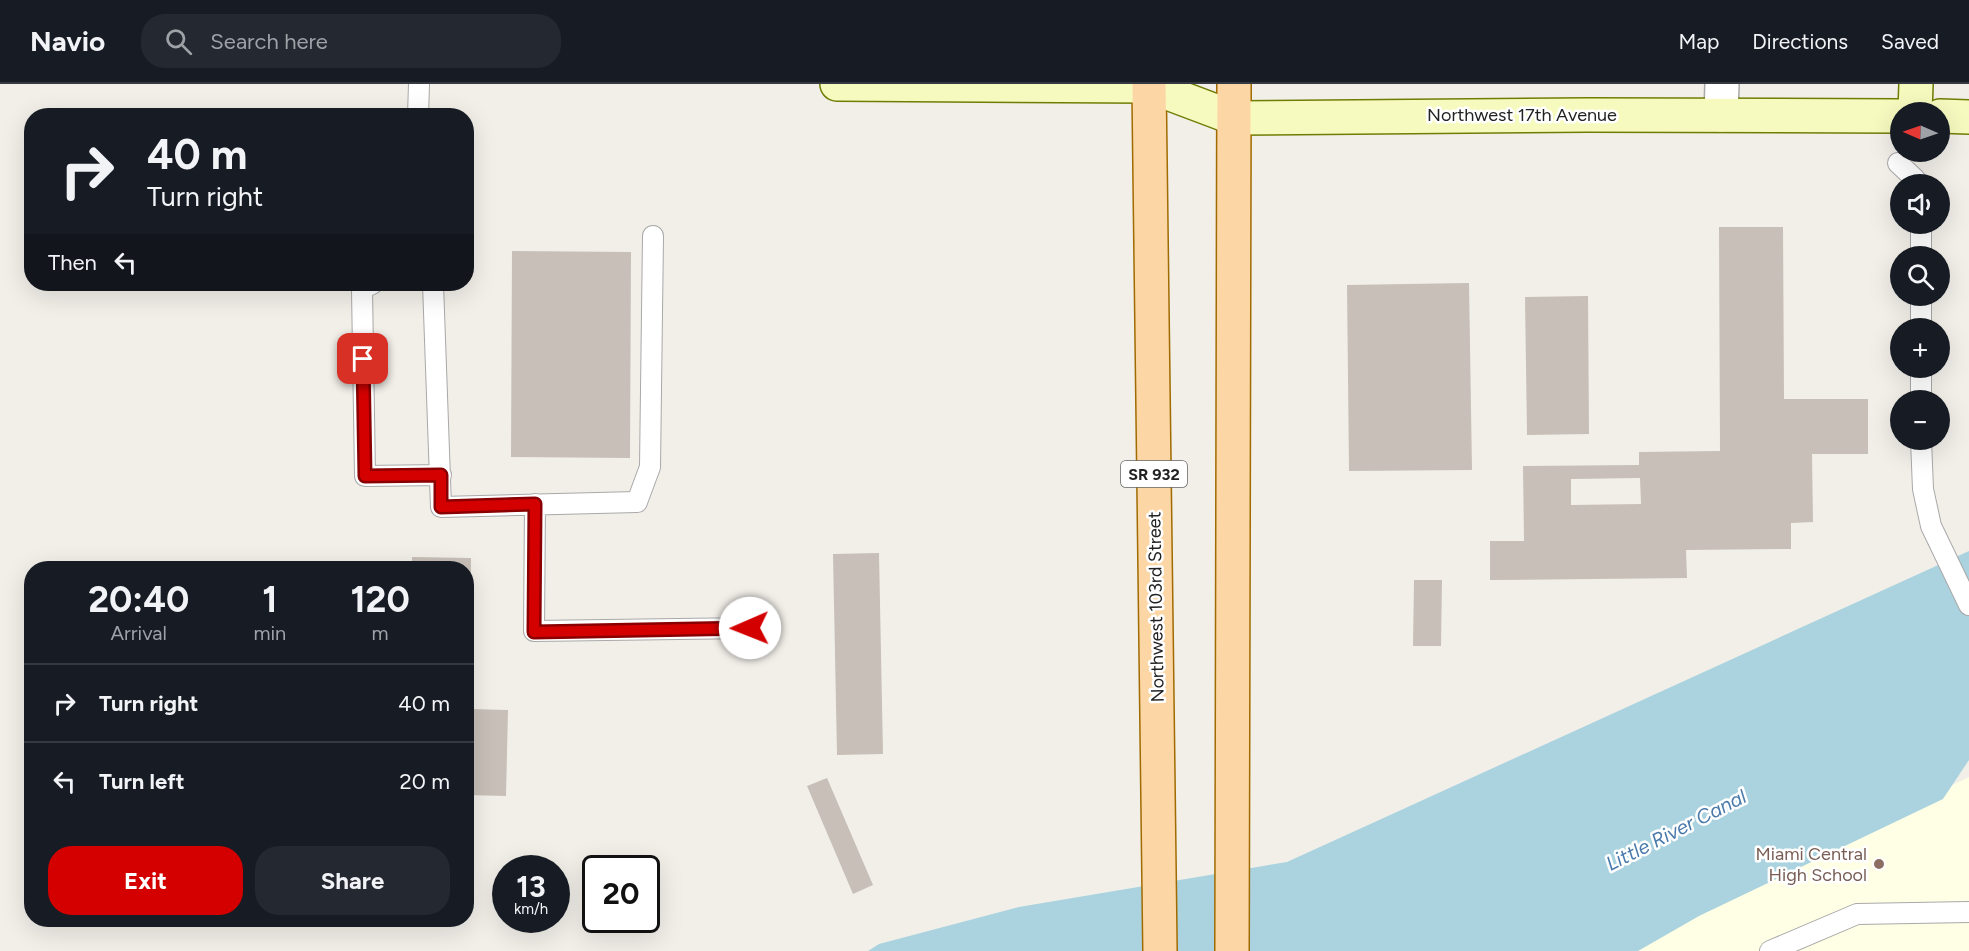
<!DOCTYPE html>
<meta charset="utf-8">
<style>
body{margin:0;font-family:Figtree,sans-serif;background:#242831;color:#f1f3f6;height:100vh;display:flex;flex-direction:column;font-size:22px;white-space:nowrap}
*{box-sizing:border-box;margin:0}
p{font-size:20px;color:#9ea1a6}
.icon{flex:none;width:33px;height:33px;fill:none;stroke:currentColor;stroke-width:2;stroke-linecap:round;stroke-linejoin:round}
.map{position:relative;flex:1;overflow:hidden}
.side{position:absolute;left:24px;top:477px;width:450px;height:366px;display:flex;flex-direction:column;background:#171b24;border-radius:24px;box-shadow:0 6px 24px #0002}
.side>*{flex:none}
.guide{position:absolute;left:24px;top:24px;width:450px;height:183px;border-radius:24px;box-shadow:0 6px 24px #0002;background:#171b24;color:#f1f3f6;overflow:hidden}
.needle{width:39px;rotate:272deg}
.tools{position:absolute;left:1890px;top:18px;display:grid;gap:12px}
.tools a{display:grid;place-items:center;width:60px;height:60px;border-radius:50%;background:#171b24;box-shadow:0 6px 24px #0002;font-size:30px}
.speed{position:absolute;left:492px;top:771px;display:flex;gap:12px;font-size:30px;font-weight:700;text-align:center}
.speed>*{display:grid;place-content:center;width:78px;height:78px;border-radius:50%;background:#171b24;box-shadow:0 6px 24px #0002;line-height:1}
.speed small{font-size:15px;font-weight:400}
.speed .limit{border:3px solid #111;border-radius:9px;background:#fff;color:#111}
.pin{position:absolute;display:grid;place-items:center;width:51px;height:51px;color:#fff;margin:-26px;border-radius:12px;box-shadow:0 3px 9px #0006}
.me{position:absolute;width:66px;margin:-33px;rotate:269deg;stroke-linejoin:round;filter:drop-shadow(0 0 4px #0008)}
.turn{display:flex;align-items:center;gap:21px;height:126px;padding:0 24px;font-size:27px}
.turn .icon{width:78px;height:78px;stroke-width:2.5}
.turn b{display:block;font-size:42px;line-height:51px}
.then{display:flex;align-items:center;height:57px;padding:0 24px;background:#0003;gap:12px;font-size:22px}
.eta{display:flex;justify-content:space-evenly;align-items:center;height:102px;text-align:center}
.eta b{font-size:36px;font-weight:700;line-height:42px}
.button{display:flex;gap:12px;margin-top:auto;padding:12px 24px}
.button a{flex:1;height:69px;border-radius:24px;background:#d40000;color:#fff;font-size:24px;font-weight:700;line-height:69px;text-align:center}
.button a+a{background:#242831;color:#f1f3f6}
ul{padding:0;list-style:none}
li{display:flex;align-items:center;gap:18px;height:78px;padding:0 24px;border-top:2px solid #363941}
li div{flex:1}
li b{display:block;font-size:22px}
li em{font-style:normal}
header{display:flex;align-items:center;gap:36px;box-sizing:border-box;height:84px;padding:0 30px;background:#171b24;border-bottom:2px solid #363941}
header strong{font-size:28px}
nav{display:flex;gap:33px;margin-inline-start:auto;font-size:21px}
.search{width:420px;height:54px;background:#242831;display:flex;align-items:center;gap:15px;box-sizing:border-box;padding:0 21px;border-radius:24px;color:#9ea1a6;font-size:22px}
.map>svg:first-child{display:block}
.education{fill:#ffffe5}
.water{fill:#aad3df}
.building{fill:#c7bfb8;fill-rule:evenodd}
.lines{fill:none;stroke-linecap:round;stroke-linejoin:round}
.lane-casing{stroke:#a9a9a9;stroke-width:22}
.street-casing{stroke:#a9a9a9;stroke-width:36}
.secondary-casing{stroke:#707d05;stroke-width:36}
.primary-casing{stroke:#a06b00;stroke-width:36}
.lane{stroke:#fff;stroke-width:20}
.street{stroke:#fff;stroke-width:33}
.secondary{stroke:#f7fabf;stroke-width:33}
.primary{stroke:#fcd6a4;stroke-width:33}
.route-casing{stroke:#8a0000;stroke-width:15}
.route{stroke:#d40000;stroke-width:10}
.education-dot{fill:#8d6e63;stroke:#fff;stroke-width:2}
.labels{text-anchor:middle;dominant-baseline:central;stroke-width:5;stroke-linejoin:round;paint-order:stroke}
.shield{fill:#fff;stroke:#646464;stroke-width:1.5}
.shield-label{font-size:16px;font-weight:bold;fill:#222}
.street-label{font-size:18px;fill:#222;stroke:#fff}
.education-label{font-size:18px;fill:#785e54;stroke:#fff;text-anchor:end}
.water-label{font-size:20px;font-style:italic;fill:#4a7aab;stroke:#fff}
</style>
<header>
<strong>Navio</strong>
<div class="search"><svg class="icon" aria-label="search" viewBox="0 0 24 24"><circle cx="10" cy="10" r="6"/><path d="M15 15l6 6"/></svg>Search here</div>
<nav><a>Map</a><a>Directions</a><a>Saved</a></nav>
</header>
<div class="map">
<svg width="1969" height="867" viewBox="0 0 1969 867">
<rect width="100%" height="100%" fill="#f2efe9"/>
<path class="education" d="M1969,693V867H1609Z"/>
<path class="water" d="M1969,467V676L1943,715L1699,832L1638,867H868L879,860L1019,823L1287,778Z"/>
<path class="building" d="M1719,143H1783L1784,315H1868V370H1812L1813,438L1791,439V465L1686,466L1687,494L1490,496V457H1524L1523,382L1639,381V368L1720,367ZM1640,394L1641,420L1571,421V395Z
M512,167L631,168L630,374L511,373Z
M1469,199L1472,386L1349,387L1347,201Z
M1588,212L1589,350L1527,351L1525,213Z
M879,469L883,670L837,671L833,470Z
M412,473L471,474L470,625L508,626L506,712L466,711V484H412Z
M1414,496H1442L1441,562H1413Z
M827,694L873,801L853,810L807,702Z"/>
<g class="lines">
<g class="lane-casing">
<path id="lane" d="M418,32L419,0
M1898,79L1915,95L1916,100
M1921,140V172
M372,200L362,205L365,392L441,391
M433,200L441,423L637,418L650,383L653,152
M1921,212V244
M1921,284V316
M1921,356L1923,405L1931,442L1969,521
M535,420L534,547L750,544
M1770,867L1857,830L1969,828"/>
</g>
<g class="street-casing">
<path id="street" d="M1721,31L1722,0"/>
</g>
<g class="secondary-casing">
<path id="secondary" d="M837,0L1149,2L1234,34L1588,31L1900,32
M1915,28L1916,0
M1940,32L1969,33"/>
</g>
<g class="primary-casing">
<path id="primary" d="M1149,0L1160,867
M1232,867L1234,0"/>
</g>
<use href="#lane" class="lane"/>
<use href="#street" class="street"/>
<use href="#secondary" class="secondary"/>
<use href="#primary" class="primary"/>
</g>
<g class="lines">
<g class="route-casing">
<path id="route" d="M363,275L365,392L441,391V423L535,420L534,548L750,544"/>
</g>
<use href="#route" class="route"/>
</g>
<circle class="education-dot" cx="1879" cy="780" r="6"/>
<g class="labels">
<rect class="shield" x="1121" y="377" width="66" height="26" rx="4.5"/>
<g class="shield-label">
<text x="1154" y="390">SR 932</text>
</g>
<g class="street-label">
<text x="1522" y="31">Northwest 17th Avenue</text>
<text transform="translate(1156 523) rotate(-91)">Northwest 103rd Street</text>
</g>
<g class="education-label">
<text x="1867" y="770">Miami Central<tspan x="1867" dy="21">High School</tspan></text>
</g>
<g class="water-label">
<text transform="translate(1676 746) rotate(-27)">Little River Canal</text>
</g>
</g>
</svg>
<div class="tools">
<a><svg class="needle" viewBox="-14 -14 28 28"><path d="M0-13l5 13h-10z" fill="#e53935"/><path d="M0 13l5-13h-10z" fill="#9ea1a6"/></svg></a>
<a><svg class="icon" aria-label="sound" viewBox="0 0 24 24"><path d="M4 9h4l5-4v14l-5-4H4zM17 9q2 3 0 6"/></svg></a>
<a><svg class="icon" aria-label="search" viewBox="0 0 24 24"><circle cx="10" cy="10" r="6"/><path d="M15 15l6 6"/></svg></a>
<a>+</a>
<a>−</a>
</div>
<div class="speed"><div>13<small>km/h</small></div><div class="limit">20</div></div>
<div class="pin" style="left:363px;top:275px;background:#d93025"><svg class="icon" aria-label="arrive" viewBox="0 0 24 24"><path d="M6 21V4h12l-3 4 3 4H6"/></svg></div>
<svg class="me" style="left:750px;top:544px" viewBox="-20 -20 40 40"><circle r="19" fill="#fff"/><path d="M0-13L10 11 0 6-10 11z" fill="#d40000"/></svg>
<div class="guide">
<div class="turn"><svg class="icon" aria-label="right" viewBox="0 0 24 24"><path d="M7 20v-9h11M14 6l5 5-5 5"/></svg><div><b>40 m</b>Turn right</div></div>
<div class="then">Then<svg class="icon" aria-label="left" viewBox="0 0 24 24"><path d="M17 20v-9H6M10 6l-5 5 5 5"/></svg></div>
</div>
<section class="side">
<div class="eta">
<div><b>20:40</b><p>Arrival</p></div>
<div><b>1</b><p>min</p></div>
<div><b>120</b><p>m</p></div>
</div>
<ul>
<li><svg class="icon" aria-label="right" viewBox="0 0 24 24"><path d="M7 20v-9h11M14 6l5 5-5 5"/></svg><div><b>Turn right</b></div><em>40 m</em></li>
<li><svg class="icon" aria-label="left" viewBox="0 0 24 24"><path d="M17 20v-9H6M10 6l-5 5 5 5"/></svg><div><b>Turn left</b></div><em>20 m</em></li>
</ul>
<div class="button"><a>Exit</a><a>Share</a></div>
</section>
</div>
